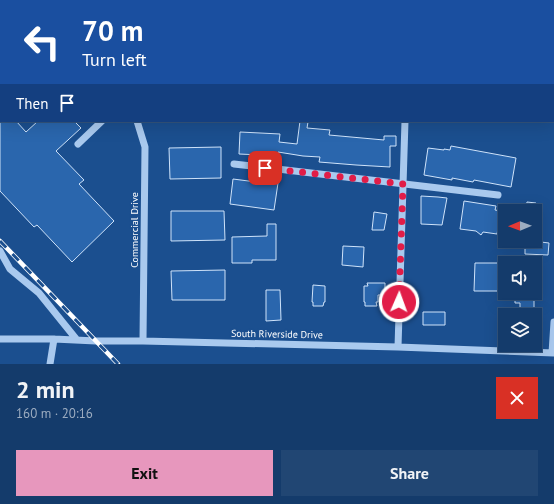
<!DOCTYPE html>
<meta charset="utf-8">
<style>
body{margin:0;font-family:"PT Sans",sans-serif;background:#214673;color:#f1f3f6;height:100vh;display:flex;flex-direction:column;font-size:15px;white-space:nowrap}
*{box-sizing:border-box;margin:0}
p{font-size:13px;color:#9dadc1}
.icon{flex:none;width:22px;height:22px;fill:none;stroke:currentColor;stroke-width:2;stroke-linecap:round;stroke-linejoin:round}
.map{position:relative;height:364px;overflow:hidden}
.details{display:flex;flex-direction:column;background:#143b6b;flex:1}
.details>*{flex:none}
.guide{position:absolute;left:0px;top:0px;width:554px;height:122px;box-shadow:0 4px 16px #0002,0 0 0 1px #33557e;background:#1a4fa0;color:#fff;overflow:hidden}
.needle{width:26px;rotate:269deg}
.buttons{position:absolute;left:498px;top:204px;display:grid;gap:8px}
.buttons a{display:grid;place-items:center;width:44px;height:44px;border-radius:0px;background:#143b6b;box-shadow:0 4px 16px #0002,0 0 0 1px #33557e;font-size:20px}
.pin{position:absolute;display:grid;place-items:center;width:34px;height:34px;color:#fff;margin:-17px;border-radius:8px;box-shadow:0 2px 6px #0006}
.me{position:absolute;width:44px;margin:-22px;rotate:2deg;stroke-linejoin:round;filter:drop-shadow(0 0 3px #0008)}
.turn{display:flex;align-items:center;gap:14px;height:84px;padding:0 16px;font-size:18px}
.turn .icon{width:52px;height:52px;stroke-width:2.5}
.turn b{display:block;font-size:28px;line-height:34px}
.then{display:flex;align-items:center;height:38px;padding:0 16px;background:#0003;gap:8px;font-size:15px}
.round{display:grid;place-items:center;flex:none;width:42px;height:42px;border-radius:0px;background:#214673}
.overview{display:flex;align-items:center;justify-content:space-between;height:68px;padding:0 16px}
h1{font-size:24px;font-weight:700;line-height:30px}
.primary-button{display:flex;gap:8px;margin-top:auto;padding:8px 16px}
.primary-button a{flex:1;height:46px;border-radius:0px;background:#e797bd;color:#111;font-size:16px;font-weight:700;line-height:46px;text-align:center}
.primary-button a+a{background:#214673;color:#f1f3f6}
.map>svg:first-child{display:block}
.building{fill:#2a66ad;stroke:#cfe3fa}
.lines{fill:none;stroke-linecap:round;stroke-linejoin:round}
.minor{stroke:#a9c9ee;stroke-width:7}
.rail-casing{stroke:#fff;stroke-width:4.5}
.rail{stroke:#1b4f8f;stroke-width:3;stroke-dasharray:9;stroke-linecap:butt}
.route{stroke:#e11d48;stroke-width:7;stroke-dasharray:0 12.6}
.labels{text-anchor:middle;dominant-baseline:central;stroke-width:4;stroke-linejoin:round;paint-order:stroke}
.street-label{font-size:10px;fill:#fff;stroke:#1b4f8f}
</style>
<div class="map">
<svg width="554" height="364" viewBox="0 0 554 364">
<rect width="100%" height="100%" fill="#1b4f8f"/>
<path class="building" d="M0,121H16L26,132L38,121H74L81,128L56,151L84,180L79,184L114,221L72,262L37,225L34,227L0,191Z
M300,121L308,122L307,128L330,130L329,135L384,140V136H396V146H390V167L356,165L319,162L320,157L303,156L278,152L277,156L261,154V155L239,154L240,132L280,134L279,142L297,144Z
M451,146L516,158L511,187L474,180L473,182L452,178V180L424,175L428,148L444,150V149L450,150Z
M221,147V178L170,179L169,148Z
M233,179L264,183V181L278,183L274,210L230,204Z
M421,196L438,197L447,198L442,225L421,224Z
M464,201L496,206L495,210L501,211L497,234L483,232L481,235L476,231L460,229Z
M527,202L536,203L535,211H525Z
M171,211H224L225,240L171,241Z
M374,212L387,214L384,230H372Z
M267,224H276V260H252V263H232V237L267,236Z
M532,241H541V242L549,243L548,255L525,254V243H532Z
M343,246L364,247L363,267L342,265Z
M475,263H501L500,291H474Z
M225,270V300H172L171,271Z
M367,283H385V295H378V302H376L377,306H365V302H364V286H368Z
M313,285L325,286V302H324L323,306H313V302H312Z
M266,290H280L281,320L266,321Z
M515,293H534V314H520V303H515Z
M423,312H445V325H423Z"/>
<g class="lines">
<path class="minor" d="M30,0L31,1
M211,0L216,1
M412,1V0
M137,121L145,147L143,341
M78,144L102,121
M234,164L498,195
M0,251L10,269L39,293L77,340
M0,339H54L96,341H143L398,347L554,353
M398,347L405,121
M552,353L554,322
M50,364L54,339"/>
<g class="rail-casing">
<path id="rail" d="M0,241L118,364"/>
</g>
<use href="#rail" class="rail"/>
</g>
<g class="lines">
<path class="route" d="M265,168L403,184L399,302"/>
</g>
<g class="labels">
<g class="street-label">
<text transform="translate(134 230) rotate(-90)">Commercial Drive</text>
<text transform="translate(277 334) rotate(1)">South Riverside Drive</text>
</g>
</g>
</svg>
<div class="buttons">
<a><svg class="needle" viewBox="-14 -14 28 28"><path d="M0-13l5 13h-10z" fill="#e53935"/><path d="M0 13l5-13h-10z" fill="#9dadc1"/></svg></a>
<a><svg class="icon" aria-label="sound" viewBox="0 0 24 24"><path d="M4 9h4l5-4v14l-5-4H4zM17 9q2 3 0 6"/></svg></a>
<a><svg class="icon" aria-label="layers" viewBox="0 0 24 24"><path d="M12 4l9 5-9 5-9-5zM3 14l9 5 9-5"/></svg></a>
</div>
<div class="pin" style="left:265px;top:168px;background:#d93025"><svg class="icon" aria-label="arrive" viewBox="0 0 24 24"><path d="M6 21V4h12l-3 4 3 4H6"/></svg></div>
<svg class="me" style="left:399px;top:302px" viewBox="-20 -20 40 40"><circle r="17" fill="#e11d48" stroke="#fff" stroke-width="3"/><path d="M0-11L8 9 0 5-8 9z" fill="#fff"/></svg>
<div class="guide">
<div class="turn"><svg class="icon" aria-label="left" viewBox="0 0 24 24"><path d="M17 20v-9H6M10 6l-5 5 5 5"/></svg><div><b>70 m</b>Turn left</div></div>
<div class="then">Then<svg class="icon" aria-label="arrive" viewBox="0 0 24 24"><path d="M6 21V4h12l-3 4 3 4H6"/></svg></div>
</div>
</div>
<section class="details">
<div class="overview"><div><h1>2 min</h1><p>160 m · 20:16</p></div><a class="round" style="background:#d93025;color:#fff"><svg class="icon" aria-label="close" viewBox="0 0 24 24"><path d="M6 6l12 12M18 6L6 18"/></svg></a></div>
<div class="primary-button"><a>Exit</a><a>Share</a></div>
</section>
